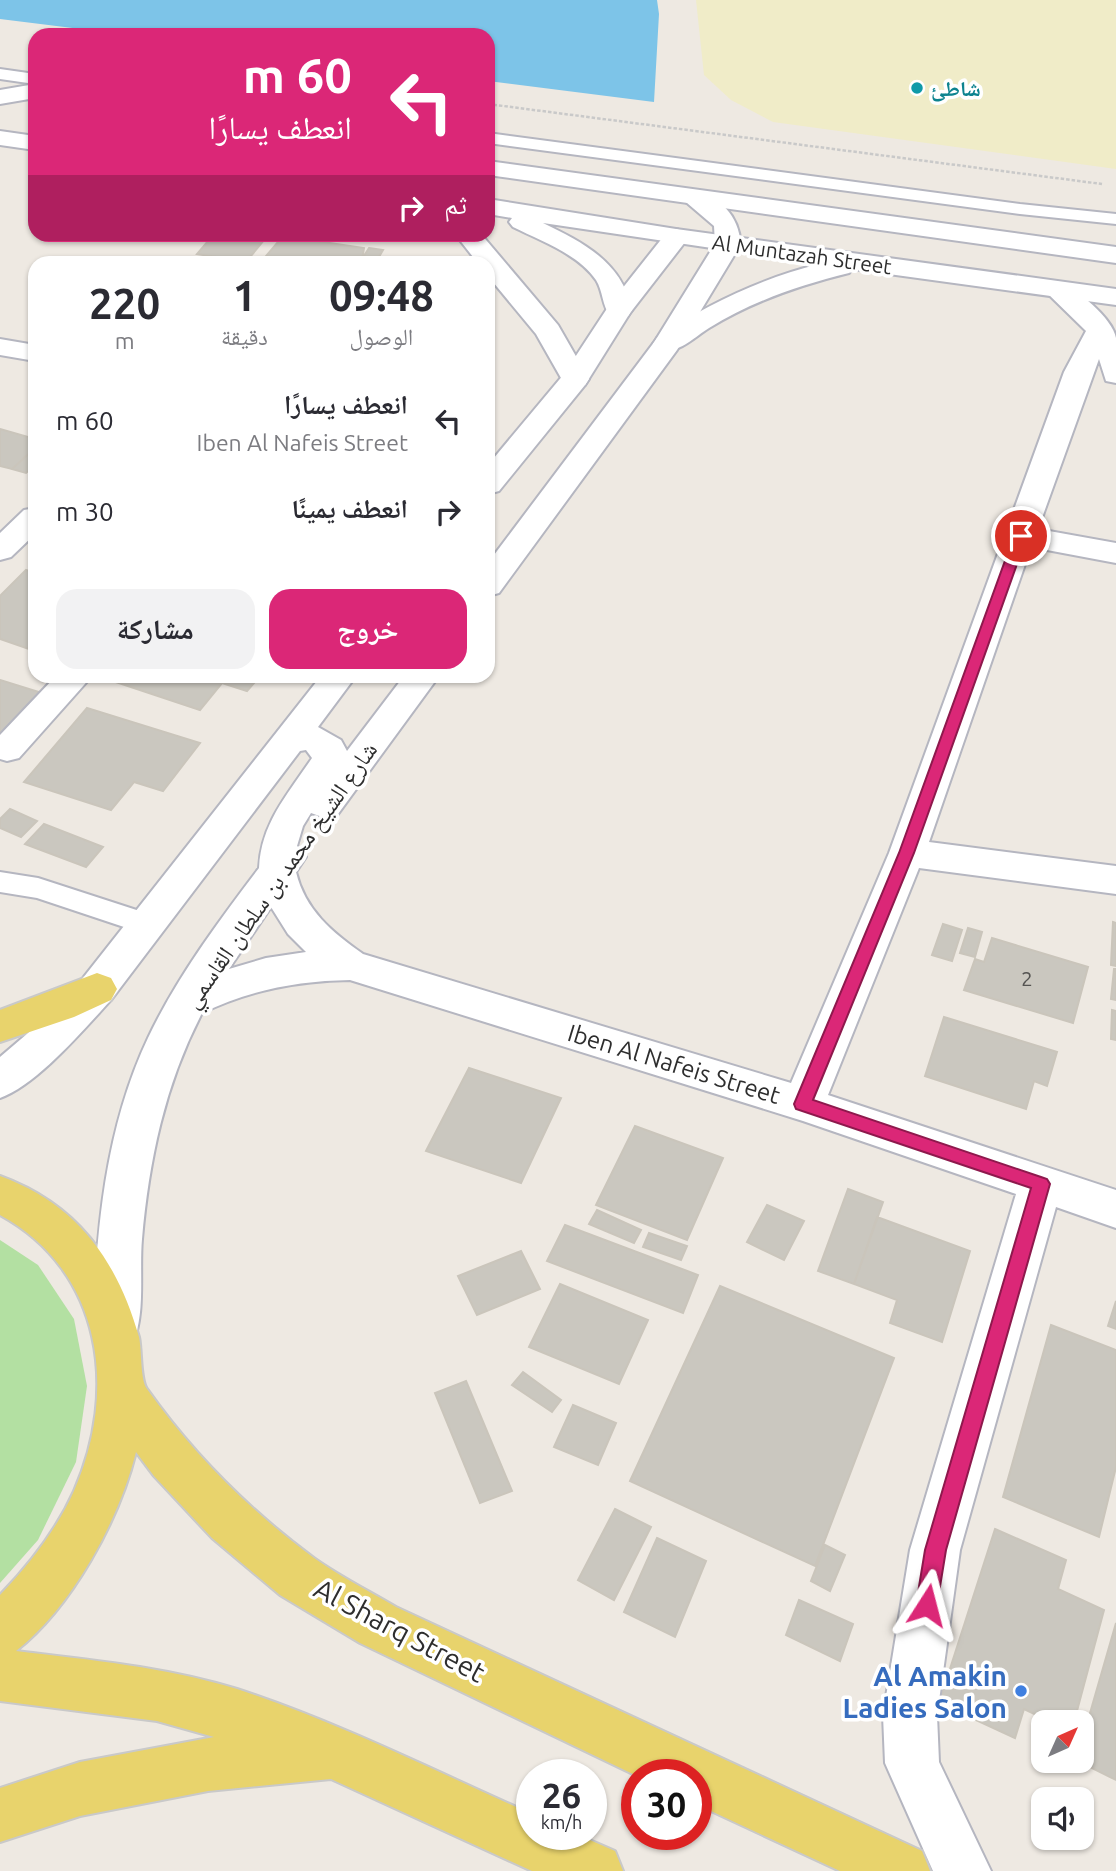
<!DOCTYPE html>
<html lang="ar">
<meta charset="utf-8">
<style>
body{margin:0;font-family:Ubuntu,"Noto Naskh Arabic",sans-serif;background:#f2f2f3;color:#2b2b33;direction:rtl;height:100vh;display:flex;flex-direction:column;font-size:26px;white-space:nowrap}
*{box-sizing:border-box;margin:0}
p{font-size:23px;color:#7c7c81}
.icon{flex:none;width:38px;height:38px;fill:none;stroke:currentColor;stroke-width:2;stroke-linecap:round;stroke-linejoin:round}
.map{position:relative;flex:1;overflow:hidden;direction:ltr}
.side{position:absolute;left:28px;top:256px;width:467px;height:427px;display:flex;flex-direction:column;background:#fff;border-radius:21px;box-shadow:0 2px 5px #0004;direction:rtl}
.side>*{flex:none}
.hud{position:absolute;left:28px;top:28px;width:467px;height:214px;border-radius:21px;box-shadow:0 2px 5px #0004;direction:rtl;background:#db2777;color:#fff;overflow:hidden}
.needle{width:46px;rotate:45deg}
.controls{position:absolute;left:1031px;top:1710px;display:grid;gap:14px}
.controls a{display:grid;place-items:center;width:63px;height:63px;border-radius:14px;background:#fff;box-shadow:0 2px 5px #0004;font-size:35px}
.speed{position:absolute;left:516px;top:1759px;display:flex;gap:14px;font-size:35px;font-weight:700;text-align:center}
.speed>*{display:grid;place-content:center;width:91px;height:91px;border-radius:50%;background:#fff;box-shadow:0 2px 5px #0004;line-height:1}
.speed small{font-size:18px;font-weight:400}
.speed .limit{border:10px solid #d22;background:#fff;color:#111}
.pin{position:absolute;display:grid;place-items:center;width:60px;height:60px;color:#fff;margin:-30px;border:4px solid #fff;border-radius:50%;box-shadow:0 2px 7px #0007}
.me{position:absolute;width:77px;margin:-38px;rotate:9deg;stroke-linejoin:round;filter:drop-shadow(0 0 5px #0008)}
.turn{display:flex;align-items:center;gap:24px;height:147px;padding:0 28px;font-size:32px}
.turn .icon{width:91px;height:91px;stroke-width:2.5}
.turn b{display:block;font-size:49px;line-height:60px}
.then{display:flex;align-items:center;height:66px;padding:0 28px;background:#0003;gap:14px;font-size:26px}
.eta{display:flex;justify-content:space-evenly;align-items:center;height:119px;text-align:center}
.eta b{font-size:42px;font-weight:700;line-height:49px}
.action{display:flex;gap:14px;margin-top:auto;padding:14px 28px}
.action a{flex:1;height:80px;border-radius:21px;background:#db2777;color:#fff;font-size:28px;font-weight:700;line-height:80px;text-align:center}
.action a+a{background:#f2f2f3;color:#2b2b33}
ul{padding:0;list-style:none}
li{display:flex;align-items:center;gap:21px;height:91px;padding:0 28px}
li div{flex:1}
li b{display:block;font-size:26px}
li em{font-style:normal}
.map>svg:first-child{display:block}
.green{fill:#b3e0a2}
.sand{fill:#f0ecc8}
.water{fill:#7dc4e8}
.building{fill:#cac7bf;stroke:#cac5bb;stroke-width:2}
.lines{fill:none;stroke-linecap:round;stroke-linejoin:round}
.service-casing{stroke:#b5b6c0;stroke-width:4}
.minor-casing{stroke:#b5b6c0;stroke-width:4}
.secondary-casing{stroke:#b5b6c0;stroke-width:4}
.primary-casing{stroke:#c9c9c9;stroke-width:4}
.path{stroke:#c9c9c9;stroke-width:2.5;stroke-dasharray:3.5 2;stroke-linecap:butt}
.service{fill:#fff;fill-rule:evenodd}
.minor{fill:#fff;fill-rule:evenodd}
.secondary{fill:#fff;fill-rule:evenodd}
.primary{fill:#e8d36c;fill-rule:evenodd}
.route{fill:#db2777;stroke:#8e194d;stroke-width:2}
.culture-dot{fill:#0f9aa8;stroke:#fff;stroke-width:2.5}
.shop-dot{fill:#3f7fe0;stroke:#fff;stroke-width:2.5}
.labels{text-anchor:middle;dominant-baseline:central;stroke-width:7;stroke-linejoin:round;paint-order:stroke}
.far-culture-label{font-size:21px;font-weight:bold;fill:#0d838f;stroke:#fff;text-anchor:start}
.far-street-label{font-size:21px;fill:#2e2e2e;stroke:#fff}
.number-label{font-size:21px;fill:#555452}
.street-label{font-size:24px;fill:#2e2e2e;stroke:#fff}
.near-street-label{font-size:28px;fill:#2e2e2e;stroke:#fff}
.near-shop-label{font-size:28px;font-weight:bold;fill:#366cbe;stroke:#fff;text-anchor:end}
</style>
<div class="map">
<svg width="1116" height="1871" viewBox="0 0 1116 1871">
<rect width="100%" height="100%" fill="#eee9e2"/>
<path class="green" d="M0,1240L38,1265L74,1319L87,1386L76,1462L38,1540L0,1583Z"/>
<path class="sand" d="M696,0H1116V169L773,122L731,100L704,75Z"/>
<path class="water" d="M0,0H657L659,14L654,102L488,81V35H129L0,19Z"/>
<path class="building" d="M214,234H269L246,262L197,254Z
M283,236L364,248L362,260L356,262H261Z
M369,248L383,250L376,262H360Z
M0,429L35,439V448L12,469L0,466Z
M35,448V465L26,473L12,469Z
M26,570L35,573V651L0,639V596Z
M119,676H260L247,691L222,683L200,710L113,681Z
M0,680L42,693L5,734L0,732Z
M87,708L200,743L163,791L134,782L111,810L24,782Z
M10,809L37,821L21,837L0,828V819Z
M44,824L103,847L86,867L25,844Z
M1113,922L1116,923V966L1111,965Z
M943,924L962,930L952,961L932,955Z
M968,928L982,932L975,957L960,953Z
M992,938L1088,967L1073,1023L964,990L975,959L984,962Z
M1114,969H1116V1000L1111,999Z
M1112,1010L1116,1011V1040L1111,1039Z
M944,1017L1057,1052L1047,1086L1034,1081L1026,1109L925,1076Z
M469,1068L561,1098L521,1183L426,1151Z
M635,1126L723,1158L687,1240L596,1205Z
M848,1189L883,1202L854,1284L818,1271Z
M767,1205L804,1221L784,1260L747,1242Z
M597,1210L641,1230L634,1243L589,1224Z
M877,1217L970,1251L942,1342L890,1323L897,1300L854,1284Z
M565,1225L698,1275L683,1313L547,1261Z
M649,1233L687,1246L681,1260L643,1247Z
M521,1251L540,1289L477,1315L458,1276Z
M560,1284L648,1320L619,1384L529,1347Z
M720,1286L894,1358L815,1566L630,1481Z
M1116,1301V1329L1108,1326Z
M1051,1325L1116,1350V1467L1099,1537L1003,1497Z
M523,1372L561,1400L552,1412L512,1385Z
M466,1381L512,1491L480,1503L435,1393Z
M573,1405L616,1423L598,1465L554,1447Z
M615,1509L651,1527L614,1600L578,1580Z
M995,1529L1066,1560L1058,1589L1104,1610L1074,1722H1051L1024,1709L1015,1738L939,1703Z
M657,1538L706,1561L675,1637L624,1612Z
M825,1545L845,1555L830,1591L811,1581Z
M799,1600L853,1624L840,1661L786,1635Z
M1116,1623V1780L1076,1760H1082V1741Z"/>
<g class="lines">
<g class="service-casing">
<path id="service" d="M0,69L35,74V84L0,79Z
M488,133L1020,204L1116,214V224L1020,214L488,143Z
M0,872L38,878L158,917L162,924L158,931L148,935L37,898L0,892Z"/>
</g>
<g class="minor-casing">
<path id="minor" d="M692,190C721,197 738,215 741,244L677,350L499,593L488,596V563L655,341L715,244L714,226L680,197L683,192Z
M676,229L685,232L689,237L630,313L585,385L499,491L488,494V465L564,374L610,304L667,232Z
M1057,282C1076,287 1113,319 1116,338C1116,353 1116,369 1116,383L1106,381L1099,359L1038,529L1116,543V563L1031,547L929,842L1116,866V894L919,868L828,1095L1116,1190V1228L1056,1207L960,1550L937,1715L939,1762L991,1871H933L885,1763L883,1715L910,1550L1016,1194L803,1121L350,980C297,981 250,990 202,1013C165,1084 149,1160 142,1239C139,1273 146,1314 132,1345L116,1351L100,1345L93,1330C96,1231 105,1129 148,1038C177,977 218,922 259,868C261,823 288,794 312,758L306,750L300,751L111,1000C84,1029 37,1085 0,1098V1057L48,1016L83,978L321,676H356L318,727L341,740L347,751L404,676H439L338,814L325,818L311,813L303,826L297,846L306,857L296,872C305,910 332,932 363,954L791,1083L889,853L1064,372L1086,331L1044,290L1048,284ZM271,907L288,934L306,952L266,958L229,969Z
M0,339L35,345V361L0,355Z
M35,508V534L11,557L0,560V533L24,510Z
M56,676H92L19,758L7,761L0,759V735Z"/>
</g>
<g class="secondary-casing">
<path id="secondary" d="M35,84V98L0,104V90Z
M0,131L35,136V150L0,145Z
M488,161L1116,247V263L488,175Z
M488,199L676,229L1116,289V305L852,269L849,273C800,285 753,301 709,328C693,338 678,355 657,350L653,344L657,338C707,304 760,279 819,264L543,223C584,243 622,262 632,310L628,316L619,318L610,316C602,305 603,291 596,280C578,254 541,241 513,227L509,222L512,218L488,214Z
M455,234H481L558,325L589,379L585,385L575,387L565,385L536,334L488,276V262H477Z"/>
</g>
<g class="primary-casing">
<path id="primary" d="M97,973L111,978L117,989L111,1000L74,1017L0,1042V1010Z
M0,1176C77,1204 117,1260 139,1337C142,1351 140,1380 147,1389C193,1454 249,1510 314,1558C339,1576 369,1591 396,1607L922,1851L930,1871H840L696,1804V1774L637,1776L360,1643L280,1595L212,1538L154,1476L136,1452C119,1520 72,1607 16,1651C91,1660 165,1667 237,1689C338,1722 435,1771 532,1814V1834H576L615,1851L623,1871H532L331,1779L208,1791L80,1816L0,1842V1788L80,1762L214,1737L157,1721L0,1701V1595C29,1565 57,1529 74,1491C118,1391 103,1271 0,1215Z"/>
</g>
<path class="path" d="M488,104L1102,184"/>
<use href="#service" class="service"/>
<use href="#minor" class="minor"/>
<use href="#secondary" class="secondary"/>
<use href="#primary" class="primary"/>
</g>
<path class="route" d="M1021,532L1027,536L914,853L813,1100L1041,1177L1047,1179L1050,1184L946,1550L937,1605L934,1613L927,1616L919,1613L916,1605L925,1550L1031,1188L796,1109L794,1104L899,853L1014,536Z"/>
<circle class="culture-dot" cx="917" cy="88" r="7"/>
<circle class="shop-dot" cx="1021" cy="1691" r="7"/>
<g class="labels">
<g class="far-culture-label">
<text x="931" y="88">شاطئ</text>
</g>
<g class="far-street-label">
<text transform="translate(802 254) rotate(8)">Al Muntazah Street</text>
</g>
<g class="number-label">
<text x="1027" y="978">2</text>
</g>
<g class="street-label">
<text transform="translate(280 875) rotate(-55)">شارع الشيخ محمد بن سلطان القاسمي</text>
<text transform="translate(674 1064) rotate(17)">Iben Al Nafeis Street</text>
</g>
<g class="near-street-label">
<text transform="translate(400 1630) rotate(28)">Al Sharq Street</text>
</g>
<g class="near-shop-label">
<text x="1007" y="1675">Al Amakin<tspan x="1007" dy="32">Ladies Salon</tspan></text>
</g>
</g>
</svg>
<div class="controls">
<a><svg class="needle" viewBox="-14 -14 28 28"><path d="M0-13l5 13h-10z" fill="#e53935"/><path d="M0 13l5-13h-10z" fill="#7c7c81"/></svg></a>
<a><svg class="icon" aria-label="sound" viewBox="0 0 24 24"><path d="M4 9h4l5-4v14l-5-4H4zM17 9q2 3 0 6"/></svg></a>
</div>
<div class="speed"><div>26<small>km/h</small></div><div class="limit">30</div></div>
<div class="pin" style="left:1021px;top:536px;background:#d93025"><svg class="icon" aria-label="arrive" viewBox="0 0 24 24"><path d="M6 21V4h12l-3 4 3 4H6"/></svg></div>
<svg class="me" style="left:927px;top:1605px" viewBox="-20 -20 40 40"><path d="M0-17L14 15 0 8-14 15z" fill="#db2777" stroke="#fff" stroke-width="4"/></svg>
<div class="hud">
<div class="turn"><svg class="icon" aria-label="left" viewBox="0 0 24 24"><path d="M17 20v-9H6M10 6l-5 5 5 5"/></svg><div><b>60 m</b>انعطف يسارًا</div></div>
<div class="then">ثم<svg class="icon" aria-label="right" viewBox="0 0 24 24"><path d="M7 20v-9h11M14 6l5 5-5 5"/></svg></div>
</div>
<section class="side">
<div class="eta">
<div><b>09:48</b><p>الوصول</p></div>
<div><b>1</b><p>دقيقة</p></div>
<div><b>220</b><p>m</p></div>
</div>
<ul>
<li><svg class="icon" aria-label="left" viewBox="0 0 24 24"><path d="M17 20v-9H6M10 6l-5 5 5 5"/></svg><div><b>انعطف يسارًا</b><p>Iben Al Nafeis Street</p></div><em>60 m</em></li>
<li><svg class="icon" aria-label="right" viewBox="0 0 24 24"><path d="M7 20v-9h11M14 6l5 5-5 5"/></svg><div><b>انعطف يمينًا</b></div><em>30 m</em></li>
</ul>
<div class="action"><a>خروج</a><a>مشاركة</a></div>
</section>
</div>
